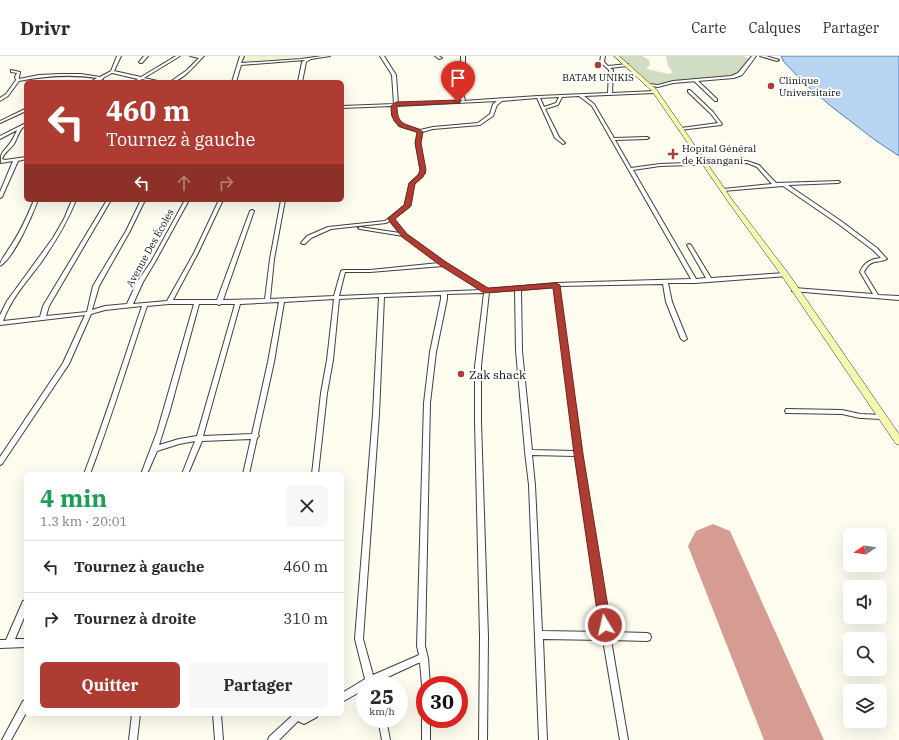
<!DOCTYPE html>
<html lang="fr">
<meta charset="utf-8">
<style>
body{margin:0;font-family:"IBM Plex Serif",serif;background:#f7f7f7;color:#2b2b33;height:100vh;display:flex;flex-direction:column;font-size:15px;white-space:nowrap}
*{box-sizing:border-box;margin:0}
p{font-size:13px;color:#7c7c81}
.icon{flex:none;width:22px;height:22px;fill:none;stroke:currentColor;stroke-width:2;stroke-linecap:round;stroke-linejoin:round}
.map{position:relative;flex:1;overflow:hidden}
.panel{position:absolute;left:24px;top:416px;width:320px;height:244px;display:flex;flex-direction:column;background:#fff;border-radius:6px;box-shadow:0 4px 16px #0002}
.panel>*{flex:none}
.banner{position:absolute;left:24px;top:24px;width:320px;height:122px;border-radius:6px;box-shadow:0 4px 16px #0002;background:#af3c33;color:#fff;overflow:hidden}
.needle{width:26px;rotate:257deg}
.controls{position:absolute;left:843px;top:472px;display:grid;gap:8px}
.controls a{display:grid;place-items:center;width:44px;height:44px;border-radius:6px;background:#fff;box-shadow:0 4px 16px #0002;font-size:20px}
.speed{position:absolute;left:356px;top:620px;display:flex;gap:8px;font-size:20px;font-weight:700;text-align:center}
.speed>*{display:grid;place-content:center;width:52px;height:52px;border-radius:50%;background:#fff;box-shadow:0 4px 16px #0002;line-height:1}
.speed small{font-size:10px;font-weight:400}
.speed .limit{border:6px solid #d22;background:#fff;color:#111}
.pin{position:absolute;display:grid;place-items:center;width:34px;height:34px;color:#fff;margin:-41px -17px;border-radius:50% 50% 50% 0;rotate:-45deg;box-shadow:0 0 4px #0007}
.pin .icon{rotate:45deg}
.me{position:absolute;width:44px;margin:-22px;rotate:351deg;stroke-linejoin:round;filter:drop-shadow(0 0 3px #0008)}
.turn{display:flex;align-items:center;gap:14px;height:84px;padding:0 16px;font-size:18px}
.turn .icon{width:52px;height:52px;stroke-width:2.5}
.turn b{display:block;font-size:28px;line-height:34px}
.lanes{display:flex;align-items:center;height:38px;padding:0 16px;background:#0003;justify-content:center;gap:20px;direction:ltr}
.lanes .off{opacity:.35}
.round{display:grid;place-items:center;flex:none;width:42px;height:42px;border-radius:6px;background:#f7f7f7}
.summary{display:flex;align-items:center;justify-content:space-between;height:68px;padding:0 16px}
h1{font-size:24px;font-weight:700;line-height:30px;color:#1e9e55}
.action{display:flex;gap:8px;margin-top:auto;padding:8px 16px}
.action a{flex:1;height:46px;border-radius:6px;background:#af3c33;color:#fff;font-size:16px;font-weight:700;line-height:46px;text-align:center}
.action a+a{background:#f7f7f7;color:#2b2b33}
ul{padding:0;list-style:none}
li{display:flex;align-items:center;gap:12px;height:52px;padding:0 16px;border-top:1px solid #e1e1e2}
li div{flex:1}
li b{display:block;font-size:15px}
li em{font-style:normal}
header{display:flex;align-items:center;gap:24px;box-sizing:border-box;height:56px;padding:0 20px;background:#fff;border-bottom:1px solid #e1e1e2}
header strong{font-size:19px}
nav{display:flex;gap:22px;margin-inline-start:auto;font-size:14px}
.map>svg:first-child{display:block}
.farmland{fill:#f0f1d1}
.cemetery{fill:#d1ddc2}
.water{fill:#b8d4f0;stroke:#4780c0}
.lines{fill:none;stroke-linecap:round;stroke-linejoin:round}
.runway{fill:#d69c91;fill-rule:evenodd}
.minor-casing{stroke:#404040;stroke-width:2}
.tertiary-casing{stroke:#404040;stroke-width:2}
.secondary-casing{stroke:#2f2f2f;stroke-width:1}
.minor{fill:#fff;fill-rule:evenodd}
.tertiary{fill:#fff;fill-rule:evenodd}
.secondary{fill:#f6f7b0;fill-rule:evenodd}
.route{fill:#af3c33;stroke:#722721}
.poi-dot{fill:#af3c33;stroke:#fff;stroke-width:1.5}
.labels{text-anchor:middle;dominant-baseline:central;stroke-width:4;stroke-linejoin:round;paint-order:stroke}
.far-poi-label{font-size:10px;fill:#0d0d0d;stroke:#fff;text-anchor:start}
.far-street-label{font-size:10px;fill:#0d0d0d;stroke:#fff}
.poi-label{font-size:12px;fill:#0d0d0d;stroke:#fff;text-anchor:start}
</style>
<header>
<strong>Drivr</strong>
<nav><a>Carte</a><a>Calques</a><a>Partager</a></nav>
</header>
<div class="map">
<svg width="899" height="684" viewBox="0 0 899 684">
<rect width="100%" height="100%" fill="#fdfcef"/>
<path class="farmland" d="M243,0H315L240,6Z"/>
<path class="cemetery" d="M617,0H642L649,4L650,9L646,13L669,18L673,17L668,10L666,0H743L751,3L735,19L647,29Z"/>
<path class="water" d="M781,0H899V100L875,84L832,51L805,28L784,6Z"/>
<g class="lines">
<path class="runway" d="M713,468L730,475L824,684H764L688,490L696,475Z"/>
<g class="minor-casing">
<path id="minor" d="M117,0H121L114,15L141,21L176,0H180L144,22L162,26H155L142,23L137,26H133L138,23L112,17L103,22V23L95,26H90L97,22C71,18 45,20 19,25L8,40L0,45V42L6,38L16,24L15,21L17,17L11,16V14L20,16L19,21V23L39,19L60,18H81L100,21L111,15Z
M144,0H148L142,7H140L139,6Z
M190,0H204C196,8 182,26 170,26L187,14L199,2Z
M240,0H244L241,7L301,3L322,0H330L311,3L306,6L302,26H298L302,6L305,4L241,9L236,26H232Z
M380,0H384L396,19L398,48L463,45L461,44L451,16L453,13L461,9V0H465V9L455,15V16L465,44L463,45L538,40L608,37L609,14L600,6L601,0H605L604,6L608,10L628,8V10H627L610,12L613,14L612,37L654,35L656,36L655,37L584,40L594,48L614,82L647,81L649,82L647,83L615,84L631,112L660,108L747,105L759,109L776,127L839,125L840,126L838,127L788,129L841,165L877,192L887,203C877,208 871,202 864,216L878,239L899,240V244L792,235V233L794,232L873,238L860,216C864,206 871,203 881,202L873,194L837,167L783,130L723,135L721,134L723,133L772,128L757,111L747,107L660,110L633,114L696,223L706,222L687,189L689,188L691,189L711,222L785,217L787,219V220L695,227H668L672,246L687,283L684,285L681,283L666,246L663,228L559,230L582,400L610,576L647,577L650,578L651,581L650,584L647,585L611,584L628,684H620L603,584L543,583L547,684H539L529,429L525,396V395L516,295L515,234L489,236L481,310V366L488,581L487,684H479L480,581L475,366V310L484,237L447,238V243L436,296L430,347L425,590L428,602L430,629H425V633L423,632L422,629L420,607H418L375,627V629H365V633L342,646V637L365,623L355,583L373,358L379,241L339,243L333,304L327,337L318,418H312L321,337L327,304L334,243L284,246L274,306L258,378L259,380L257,382L249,418H243L251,383L202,385L188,418H182L195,385L179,388L157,395L147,418H141L157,376L194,248H169L147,250C128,306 111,363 90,418H84C105,363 123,306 142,250L105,254L91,258L69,308L2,408L0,409V401L63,307L85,259L0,269V259L7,245L53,182L64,163L72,144H76C67,167 54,188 40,208C26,226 11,243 3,265L40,261L43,250L107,144H111L49,250L46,260L87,256L93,230L126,175L141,144H145L130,175L99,230L92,254L105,250L127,248L137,226L151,206L185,144H189L155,206L143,226L133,248L167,245L194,197L219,144H223L198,197L173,244H217L250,155L252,154L254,155L223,244L265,243L270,203L281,144H285L274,203L270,243L334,240L341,215L343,214H370L439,207L403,180L360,173L358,172L360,171L400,177L390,165L386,167L331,173L311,182L305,188H303L301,187L307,180L328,171L385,165L405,149L410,127L421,117L416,87L418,76L399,70L392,59V50L342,52V50L394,48L392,19ZM579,40L592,50L691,223L556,227L488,233L446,207L406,178L393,163L409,151L414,127L425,117L420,87L422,76L433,73L480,69L493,60L497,49L502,45L537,42L555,82L563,88L565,87L559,81L545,53L558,49L562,41ZM559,41L556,47L544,51L540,42ZM497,45L493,48L490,58L478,67L433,71L420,74L401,68L396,59V50ZM443,210L481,234L339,240L345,216H370ZM554,231L575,395L532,394L522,295L521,234ZM441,239V243L430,296L424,347L417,590L419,599L373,619L363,583L379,358L384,241ZM279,246L268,306L252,378L203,380L240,248ZM199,248H217L219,249L221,248H235L197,380L179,383L159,389L170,354ZM532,399L575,400L602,576L542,575L535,429Z
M435,0H439L442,2L439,3Z
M760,0H766L779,4L777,5Z
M694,23H696L717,43V45H715L694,25Z
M688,34H690L713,56L722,68L721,69L680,74L679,73L681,72L718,67L711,58L688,36Z
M25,53H26V55L0,67V65Z
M26,67V69C19,73 18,81 14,88C9,95 6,94 2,103L5,104L26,101V103L18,105L2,141L0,142V136L13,105L1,107C0,95 4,96 10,87C13,83 15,79 17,74L0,83V80Z
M34,144H38C32,160 14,202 0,210C0,204 5,200 8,194C19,179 27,161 34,144Z
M786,353L842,354L860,358L883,359H885L886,361L885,363H883L860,362L842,358L788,357H786L785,355Z
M26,544V557L15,583H26V591L0,592V584H6L23,545Z
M26,644V657L11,684H2L23,645Z
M132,658H140L137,684H129Z
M213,658H221L223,684H215Z
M294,658H303L304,659L306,658H318L317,661L304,668L298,665L279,684H268L269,681Z
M425,659V663H430V684H422V663L423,660Z
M378,663H386L390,684H382Z"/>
</g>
<g class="tertiary-casing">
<path id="tertiary" d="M752,0H756L742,19L734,22L673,27L658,31L646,29L648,28L658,29L673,25L731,20L738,17Z"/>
</g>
<g class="secondary-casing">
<path id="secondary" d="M614,0H619L656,33L733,145L788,217L899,378V389L896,388L782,220L729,147L652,35Z"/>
</g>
<use href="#minor" class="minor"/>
<use href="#tertiary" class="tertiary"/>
<use href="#secondary" class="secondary"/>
</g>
<path class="route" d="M458,44L460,45V47L397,50C397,73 409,66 423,76L421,87L426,114L423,121L415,128L411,150L395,163L407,178L446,206L488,232L556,227L560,229L583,398L611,569L609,573L605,575L601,573L599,569L574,398L553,232L484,237L441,210L402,181L388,163L404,149L409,127L418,119L420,114L415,87L417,76C400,71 391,70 391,50L396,46Z"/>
<g class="poi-dot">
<circle cx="598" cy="9" r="4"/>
<circle cx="771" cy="30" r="4"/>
<path d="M671 92h4v4h4v4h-4v4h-4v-4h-4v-4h4z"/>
<circle cx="461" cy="318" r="4"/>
</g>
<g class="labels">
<g class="far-poi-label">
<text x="598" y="21" text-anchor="middle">BATAM UNIKIS</text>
<text x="779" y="24">Clinique<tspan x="779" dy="12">Universitaire</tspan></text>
<text x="682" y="92">Hopital Général<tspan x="682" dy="12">de Kisangani</tspan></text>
</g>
<g class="far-street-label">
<text transform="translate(150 192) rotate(-61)">Avenue Des Écoles</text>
</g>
<g class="poi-label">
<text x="469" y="318">Zak shack</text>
</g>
</g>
</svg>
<div class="controls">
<a><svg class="needle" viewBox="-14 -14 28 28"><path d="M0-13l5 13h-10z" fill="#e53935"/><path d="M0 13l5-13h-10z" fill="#7c7c81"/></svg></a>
<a><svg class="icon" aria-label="sound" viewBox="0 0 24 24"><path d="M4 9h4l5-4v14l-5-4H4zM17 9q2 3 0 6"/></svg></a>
<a><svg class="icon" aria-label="search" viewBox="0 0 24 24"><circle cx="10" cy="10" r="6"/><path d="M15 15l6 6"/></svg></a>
<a><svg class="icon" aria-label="layers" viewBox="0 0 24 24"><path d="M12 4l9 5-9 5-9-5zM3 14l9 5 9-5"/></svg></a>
</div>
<div class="speed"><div>25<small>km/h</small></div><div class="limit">30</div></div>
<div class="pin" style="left:458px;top:46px;background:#d93025"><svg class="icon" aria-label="arrive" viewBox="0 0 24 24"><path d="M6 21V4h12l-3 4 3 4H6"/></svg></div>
<svg class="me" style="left:605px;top:569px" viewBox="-20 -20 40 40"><circle r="17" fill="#af3c33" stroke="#fff" stroke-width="3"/><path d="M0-11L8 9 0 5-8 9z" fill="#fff"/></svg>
<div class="banner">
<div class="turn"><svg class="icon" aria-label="left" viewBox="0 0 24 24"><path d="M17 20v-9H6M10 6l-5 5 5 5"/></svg><div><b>460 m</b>Tournez à gauche</div></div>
<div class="lanes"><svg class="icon" aria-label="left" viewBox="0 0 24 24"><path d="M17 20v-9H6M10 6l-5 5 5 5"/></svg><svg class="icon off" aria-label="ahead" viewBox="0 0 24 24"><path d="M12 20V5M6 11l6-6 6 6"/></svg><svg class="icon off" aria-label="right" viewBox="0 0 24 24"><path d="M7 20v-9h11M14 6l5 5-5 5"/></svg></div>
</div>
<section class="panel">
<div class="summary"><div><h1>4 min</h1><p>1.3 km · 20:01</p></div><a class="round"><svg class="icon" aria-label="close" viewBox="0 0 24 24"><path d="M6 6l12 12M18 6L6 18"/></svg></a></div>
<ul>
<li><svg class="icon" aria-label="left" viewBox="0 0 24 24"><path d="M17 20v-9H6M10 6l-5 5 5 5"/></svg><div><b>Tournez à gauche</b></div><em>460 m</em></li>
<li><svg class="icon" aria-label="right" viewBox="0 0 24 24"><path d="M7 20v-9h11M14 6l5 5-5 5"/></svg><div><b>Tournez à droite</b></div><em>310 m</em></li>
</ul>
<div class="action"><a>Quitter</a><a>Partager</a></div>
</section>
</div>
